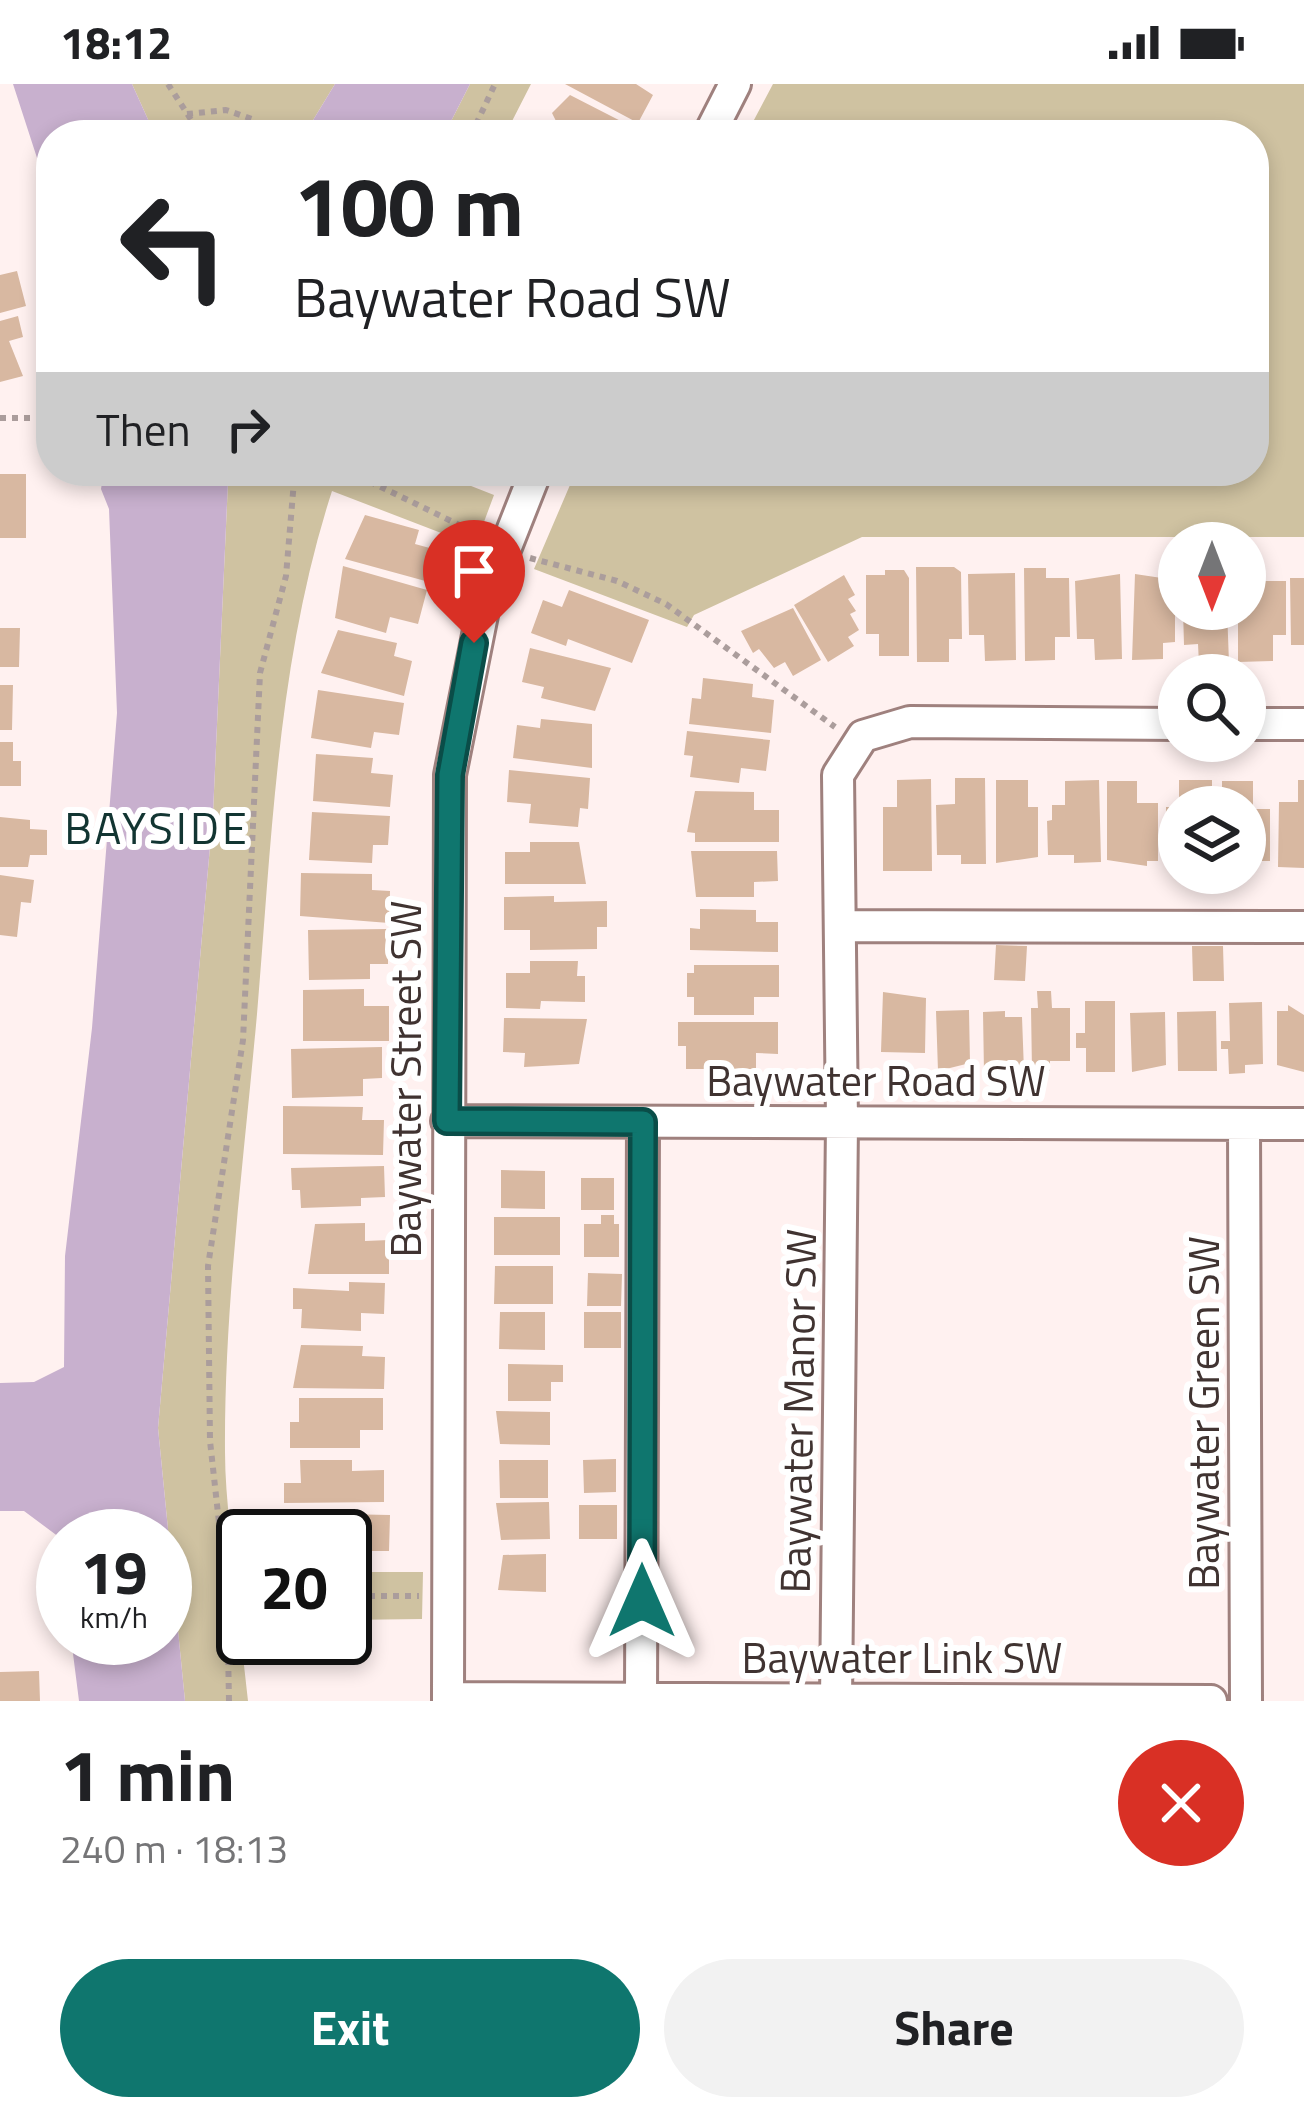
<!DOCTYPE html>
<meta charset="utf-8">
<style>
body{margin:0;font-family:"Titillium Web",sans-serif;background:#f2f2f2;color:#202124;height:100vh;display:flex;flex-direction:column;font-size:45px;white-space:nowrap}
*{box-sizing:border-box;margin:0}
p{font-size:39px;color:#757577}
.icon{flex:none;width:66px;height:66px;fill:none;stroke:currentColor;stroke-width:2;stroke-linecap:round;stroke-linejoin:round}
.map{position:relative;height:1617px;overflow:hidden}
.panel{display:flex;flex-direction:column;background:#fff;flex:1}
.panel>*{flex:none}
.hud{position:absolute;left:36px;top:36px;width:1233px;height:366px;border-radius:48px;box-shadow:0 6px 18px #0003;background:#fff;color:#202124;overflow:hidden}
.needle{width:78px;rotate:180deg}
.tools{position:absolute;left:1158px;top:438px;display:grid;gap:24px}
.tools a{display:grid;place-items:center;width:108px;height:108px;border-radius:50%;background:#fff;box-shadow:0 6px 18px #0003;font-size:60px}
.speed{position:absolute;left:36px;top:1425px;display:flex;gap:24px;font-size:60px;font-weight:700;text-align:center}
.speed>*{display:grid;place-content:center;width:156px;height:156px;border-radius:50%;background:#fff;box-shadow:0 6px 18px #0003;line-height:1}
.speed small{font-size:30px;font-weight:400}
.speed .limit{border:6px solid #111;border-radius:18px;background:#fff;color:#111}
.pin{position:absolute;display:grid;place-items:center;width:102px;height:102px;color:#fff;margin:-123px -51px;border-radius:50% 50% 50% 0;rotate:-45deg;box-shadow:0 0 12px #0007}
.pin .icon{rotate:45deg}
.me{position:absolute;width:132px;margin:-66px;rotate:0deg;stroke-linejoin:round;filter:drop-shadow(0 0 9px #0008)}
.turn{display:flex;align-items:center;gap:42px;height:252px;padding:0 60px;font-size:54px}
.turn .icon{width:156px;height:156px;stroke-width:2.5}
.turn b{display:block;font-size:84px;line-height:102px}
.then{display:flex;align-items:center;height:114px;padding:0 60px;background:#0003;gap:24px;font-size:45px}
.round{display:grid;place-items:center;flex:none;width:126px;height:126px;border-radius:63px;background:#f2f2f2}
.headline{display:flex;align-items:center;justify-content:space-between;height:204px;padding:0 60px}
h1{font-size:72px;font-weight:700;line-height:90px}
.cta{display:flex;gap:24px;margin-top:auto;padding:24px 60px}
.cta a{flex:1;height:138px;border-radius:72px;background:#0f766e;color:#fff;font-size:48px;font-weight:700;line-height:138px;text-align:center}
.cta a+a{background:#f2f2f2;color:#202124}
.status{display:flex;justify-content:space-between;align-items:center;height:84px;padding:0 60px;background:#fff;direction:ltr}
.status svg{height:33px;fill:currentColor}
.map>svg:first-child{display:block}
.green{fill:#cfc2a1}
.water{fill:#c8b0ce}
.building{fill:#d8b8a1}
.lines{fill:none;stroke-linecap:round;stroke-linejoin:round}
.minor-casing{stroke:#9f817e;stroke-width:36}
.path{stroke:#ab9d9c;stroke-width:6;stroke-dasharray:6 6;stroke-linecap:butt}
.minor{stroke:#fff;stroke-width:30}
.route-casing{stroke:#0a4d48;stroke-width:30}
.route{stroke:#0f766e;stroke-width:21}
.labels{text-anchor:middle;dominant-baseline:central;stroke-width:12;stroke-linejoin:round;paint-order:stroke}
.street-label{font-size:42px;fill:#403331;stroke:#fff}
.neighbourhood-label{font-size:45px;letter-spacing:3px;fill:#123532;stroke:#fff}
</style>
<div class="status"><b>18:12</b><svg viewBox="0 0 49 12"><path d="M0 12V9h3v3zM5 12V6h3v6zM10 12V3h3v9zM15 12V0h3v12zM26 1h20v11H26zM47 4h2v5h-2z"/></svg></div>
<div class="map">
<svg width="1304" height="1617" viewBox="0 0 1304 1617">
<rect width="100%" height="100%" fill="#fff1f0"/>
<path class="green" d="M132,0H335L304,51H155Z
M470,0H531L505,51H444Z
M773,0H1304V453H862L694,531L687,543L534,485L576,387H1254V51H746Z
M235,387H433L494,411L475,462L332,407C277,577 272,754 257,930C244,1076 224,1223 225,1368C225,1408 231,1448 234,1487L243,1488L239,1537L248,1617H185L158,1344L213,729L228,398Z
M345,1488H423L422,1535L345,1536Z"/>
<path class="water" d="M13,0H132L155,51H51V117Z
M335,0H470L444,51H304Z
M104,387H219L228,398L213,729L158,1344L185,1617H79L71,1554H165V1452L63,1456L24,1427H0V1299L34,1298L64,1283L65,1172L92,944L117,629L109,425L101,405Z"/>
<path class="building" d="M565,0H636L653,11L638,39Z
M570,11L648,51H550L557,39L552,29Z
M17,187L26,222L0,229V191Z
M18,232L23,253L9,257L23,292L0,298V237Z
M0,390H26V454H0Z
M365,431L419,446L415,460L437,466L429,498L345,475Z
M343,482L427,506L418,540L390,533L386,549L335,534Z
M916,483H954L961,488L962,555H949V578H917Z
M1024,484H1046V494H1069L1070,553H1055V576L1025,577Z
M1245,484H1265V497H1286V551H1273V577L1238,578V525H1245Z
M885,486H904L909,494V572H879V550H866V491H885Z
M1015,489L1016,576L985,577L984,551H969L968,490Z
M1120,490L1122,575L1095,576L1094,555H1077L1075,497Z
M1135,490L1175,496V558L1163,559V575L1132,576Z
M844,491L855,511L848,515L856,527L850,530L859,546L848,553L854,562L828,578L794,521Z
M1290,494H1304V561H1291Z
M569,506L649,536L632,579L568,555L566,562L531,549L543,516L562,523Z
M793,524L821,576L793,592L785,578L774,584L759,565L753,569L741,547Z
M1183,525H1227L1229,579L1199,580L1198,560L1184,561Z
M0,544H20L19,583H0Z
M338,546L397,559L394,572L412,577L404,612L321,589Z
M530,564L611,584L595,627L541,614L544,603L522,598Z
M703,594L753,600L752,613L774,616L771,649L689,640L692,614L701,615Z
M0,601H13L12,646H0Z
M318,606L404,619L399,651L374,648L371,664L311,654Z
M541,635L592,640V684L513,674L517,641L540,644Z
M687,647L770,656L766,687L741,684L739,699L690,693L693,672L684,671Z
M0,658H13V677H21V702H0Z
M316,670L373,674L371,689L393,691L390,723L313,717Z
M509,686L590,694L588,725L580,724L578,743L529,739L531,720L507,718Z
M955,694H985L986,780H961V771H937L936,721L955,720Z
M931,695L932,787H883V723H897V696Z
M996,696H1028V723H1038V773L996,779Z
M1099,696L1101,778L1074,779V771H1048L1047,737L1052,736V721H1065V697Z
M1179,696H1212V723H1179V783H1166V723H1179Z
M1298,696H1304V784L1278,783L1279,718H1298Z
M1107,697H1137V719H1158V777H1147V782L1107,776Z
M1222,697H1253V725H1270V777H1245V723H1222Z
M695,707L754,708V726H779V758H695V749L687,748Z
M312,728L390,732L388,761H373L372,779L309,776Z
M0,733L30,736V745L47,746V771H30L28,783H0Z
M530,758H579L586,800H505V768H530Z
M691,767H777L778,797L754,798V813H696Z
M301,789L372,790V806L390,807L389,839L300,832Z
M0,791L34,796L31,819L21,818L17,853L0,851Z
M554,812V818L607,817V843H597V865L530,866V846H504V813Z
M700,825L756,826V838H778V868L690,866V844L700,845Z
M388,845V880H370V895L309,896L308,846Z
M996,861L1027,862L1025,897L994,896Z
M1192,862H1223L1224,897H1193Z
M530,877H578L577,892H585V918L541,917L540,925L506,924V889H530Z
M694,881H779V913H754V931H694V913H687V889H694Z
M364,905V922H389V957H303V906Z
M1037,907H1051L1052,924H1070V977H1050V987H1032L1031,924H1038Z
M883,908L926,914L925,969L881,968Z
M1085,917H1115V988H1086V964H1076V949H1085Z
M1262,918L1263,980L1245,981V989L1229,990L1228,965H1221V957H1230L1229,919Z
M1288,921L1304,931V988L1277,981V927H1288Z
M969,926L970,979L938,987L936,927Z
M1005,927V933H1022L1024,987L984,988L983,928Z
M1216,927L1217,987H1178L1177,928Z
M1165,928L1166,981L1132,988L1130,929Z
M504,934L587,935L579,980L524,983L525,969L503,968Z
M678,938H778V970L756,969V985H686V962H678Z
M382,963V994L363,995V1012L292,1014L291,965Z
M283,1022L363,1023L362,1036H384L383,1071L283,1070Z
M384,1082L385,1113L361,1114V1122L301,1124L300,1106H292L291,1084Z
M501,1086L545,1087V1125L501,1124Z
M581,1094H614V1126H581Z
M601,1131H614V1140H619V1173H584V1140H601Z
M494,1133H560V1171H494Z
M365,1139V1157L389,1156V1190H308L315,1140Z
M495,1182H553V1220H494Z
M588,1189L622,1190L621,1222H587Z
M349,1198L385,1199L384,1230L361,1229V1247L301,1244L302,1225H293V1204L349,1207Z
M500,1228H545V1266L499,1265Z
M584,1228H621V1264H584Z
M301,1261L363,1262L362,1272L385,1273L384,1305L293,1304Z
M508,1280L563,1281V1298H551V1317H508Z
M299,1314H383V1346H360V1364H290V1338H299Z
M496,1327L550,1328V1361L500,1360Z
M616,1375V1408L584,1409L583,1376Z
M300,1376H352V1387L384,1386V1418L284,1419V1399H301Z
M499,1376H548V1414H500Z
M549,1418L550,1455L501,1456L496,1419Z
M579,1421H617V1455H579Z
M289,1429L390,1431L389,1467H367V1481H345V1452H288Z
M546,1470V1508L498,1506L503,1471Z
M39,1587L40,1617H0V1588Z"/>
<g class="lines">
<g class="minor-casing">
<path id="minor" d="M709,51L735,0
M1245,640H1304
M840,842L1304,843
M447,1037L1304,1040
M1244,1040L1246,1617
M641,1613L643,1038
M448,1614L1211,1617
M448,1617L450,691L485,516L536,387
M836,1617L842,1038L838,691L863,652L910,638L1179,640"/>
</g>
<path class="path" d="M168,0L201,51
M187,30L226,26L255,36L254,51
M471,51L495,0
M0,334H51
M348,387L480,451
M530,474L617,497L666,520L835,643
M227,1511H243
M345,1512H419
M229,1617L227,1511L210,1357L208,1182L243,956L260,589L286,492L294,397"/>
<use href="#minor" class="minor"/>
</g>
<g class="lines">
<g class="route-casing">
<path id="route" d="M474,559L450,691L447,1037L643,1038L642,1517"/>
</g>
<use href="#route" class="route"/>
</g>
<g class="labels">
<g class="street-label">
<text transform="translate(405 995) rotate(-90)">Baywater Street SW</text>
<text x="876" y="996">Baywater Road SW</text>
<text transform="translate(797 1327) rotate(-89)">Baywater Manor SW</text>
<text transform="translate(1203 1329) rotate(-90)">Baywater Green SW</text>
<text x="902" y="1573">Baywater Link SW</text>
</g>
<g class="neighbourhood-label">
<text x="157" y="743">BAYSIDE</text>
</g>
</g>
</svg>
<div class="tools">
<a><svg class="needle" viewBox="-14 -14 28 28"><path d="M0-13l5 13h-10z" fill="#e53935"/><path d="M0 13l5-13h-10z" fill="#757577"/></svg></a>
<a><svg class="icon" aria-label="search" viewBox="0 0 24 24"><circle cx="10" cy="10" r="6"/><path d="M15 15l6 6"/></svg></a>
<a><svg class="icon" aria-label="layers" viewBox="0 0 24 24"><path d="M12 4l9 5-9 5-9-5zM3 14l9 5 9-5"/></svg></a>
</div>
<div class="speed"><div>19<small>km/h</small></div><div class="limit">20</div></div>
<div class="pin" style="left:474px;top:559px;background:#d93025"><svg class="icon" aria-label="arrive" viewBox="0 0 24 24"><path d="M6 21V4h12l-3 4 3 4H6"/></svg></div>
<svg class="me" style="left:642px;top:1517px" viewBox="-20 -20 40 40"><path d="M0-17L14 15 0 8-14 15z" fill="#0f766e" stroke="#fff" stroke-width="4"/></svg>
<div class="hud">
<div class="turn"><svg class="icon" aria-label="left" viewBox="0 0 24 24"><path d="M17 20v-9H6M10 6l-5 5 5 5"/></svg><div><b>100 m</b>Baywater Road SW</div></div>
<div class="then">Then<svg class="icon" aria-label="right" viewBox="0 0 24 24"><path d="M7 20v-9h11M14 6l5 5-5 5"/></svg></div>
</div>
</div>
<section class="panel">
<div class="headline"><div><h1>1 min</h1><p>240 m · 18:13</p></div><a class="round" style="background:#d93025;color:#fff"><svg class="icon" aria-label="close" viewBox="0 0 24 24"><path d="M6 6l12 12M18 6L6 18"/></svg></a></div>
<div class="cta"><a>Exit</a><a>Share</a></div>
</section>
